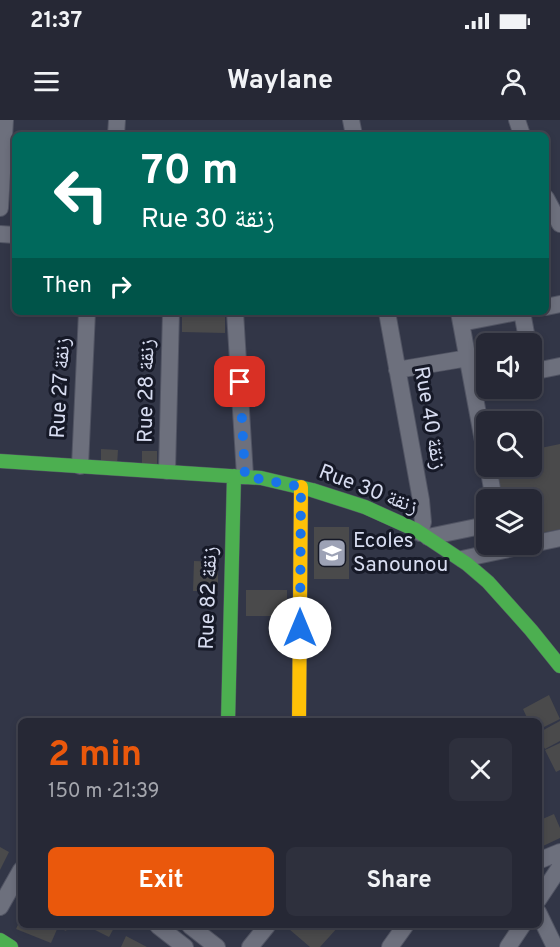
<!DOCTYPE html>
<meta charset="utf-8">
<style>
body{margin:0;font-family:Overpass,"Noto Naskh Arabic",sans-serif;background:#2e303d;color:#f1f3f6;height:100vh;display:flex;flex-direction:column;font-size:22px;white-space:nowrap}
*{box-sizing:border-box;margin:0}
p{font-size:20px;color:#a4a6ad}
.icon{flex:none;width:33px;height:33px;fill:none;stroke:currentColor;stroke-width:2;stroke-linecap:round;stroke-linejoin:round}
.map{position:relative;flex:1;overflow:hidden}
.drawer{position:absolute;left:18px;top:598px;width:524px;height:210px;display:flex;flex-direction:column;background:#262835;border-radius:9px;box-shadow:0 3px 9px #0003,0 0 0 2px #424450}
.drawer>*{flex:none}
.banner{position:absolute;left:12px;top:12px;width:537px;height:183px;border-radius:9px;box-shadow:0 3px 9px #0003,0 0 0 2px #424450;background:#00695c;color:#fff;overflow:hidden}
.tools{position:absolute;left:476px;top:213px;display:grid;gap:12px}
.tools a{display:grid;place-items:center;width:66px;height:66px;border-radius:9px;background:#262835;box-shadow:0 3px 9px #0003,0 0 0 2px #424450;font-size:30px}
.pin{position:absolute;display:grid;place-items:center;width:51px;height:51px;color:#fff;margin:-26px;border-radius:12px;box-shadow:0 3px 9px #0006}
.me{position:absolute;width:66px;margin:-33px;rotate:0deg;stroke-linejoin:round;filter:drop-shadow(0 0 4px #0008)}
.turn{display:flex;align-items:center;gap:21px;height:126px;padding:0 30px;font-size:27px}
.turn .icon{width:78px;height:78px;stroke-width:2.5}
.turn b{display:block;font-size:42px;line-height:51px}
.then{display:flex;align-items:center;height:57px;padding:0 30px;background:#0003;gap:12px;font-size:22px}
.round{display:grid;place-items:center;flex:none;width:63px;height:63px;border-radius:9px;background:#2e303d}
.head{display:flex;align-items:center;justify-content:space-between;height:102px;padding:0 30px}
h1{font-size:36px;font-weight:700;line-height:45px;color:#ea580c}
.action{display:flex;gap:12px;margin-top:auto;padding:12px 30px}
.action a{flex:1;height:69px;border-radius:9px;background:#ea580c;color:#fff;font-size:24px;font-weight:700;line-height:69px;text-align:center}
.action a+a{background:#2e303d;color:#f1f3f6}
.status{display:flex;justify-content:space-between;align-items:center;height:42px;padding:0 30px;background:#262835;direction:ltr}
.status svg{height:16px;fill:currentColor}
header{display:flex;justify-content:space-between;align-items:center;height:78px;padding:0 30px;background:#262835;font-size:27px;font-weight:700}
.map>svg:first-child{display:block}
.building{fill:#4a4a4b}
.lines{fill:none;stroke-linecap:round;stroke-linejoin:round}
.street-casing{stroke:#515463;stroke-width:18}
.fast-casing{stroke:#515463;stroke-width:15}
.slow-casing{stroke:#515463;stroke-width:15}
.street{stroke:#6d707d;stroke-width:16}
.fast{stroke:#4caf50;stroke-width:14}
.slow{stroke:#ffc107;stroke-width:14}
.route{stroke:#1a73e8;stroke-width:10;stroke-dasharray:0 18}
.labels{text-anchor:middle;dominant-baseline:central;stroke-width:6;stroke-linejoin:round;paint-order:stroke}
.street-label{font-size:21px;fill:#d7dcf0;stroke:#161927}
.poi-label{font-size:21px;fill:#d7dcf0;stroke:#161927;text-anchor:start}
</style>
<div class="status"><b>21:37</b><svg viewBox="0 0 49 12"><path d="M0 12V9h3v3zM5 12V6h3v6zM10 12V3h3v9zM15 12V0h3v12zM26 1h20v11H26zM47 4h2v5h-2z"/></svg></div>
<header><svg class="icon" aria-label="menu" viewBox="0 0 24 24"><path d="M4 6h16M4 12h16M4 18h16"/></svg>Waylane<svg class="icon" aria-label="person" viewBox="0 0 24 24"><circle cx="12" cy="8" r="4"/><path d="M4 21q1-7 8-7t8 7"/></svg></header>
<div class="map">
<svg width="560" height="827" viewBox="0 0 560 827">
<rect width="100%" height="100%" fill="#323647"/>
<path class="building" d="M182,197H225V213L182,212Z
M560,324V409L531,415V380H501L494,346H531V330Z
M101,329L118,330L117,345H101Z
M142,331H157V347H142Z
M314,407H349V459H314Z
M194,441L218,442V471H193Z
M246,470H287V496H246Z
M549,575L560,599L538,610V602H529L523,589Z
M560,601V621L545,629L538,617V613Z
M560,623V650L556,652L545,630Z
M554,694L560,708V718L543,726L538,716V701Z
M0,727L9,732L0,750Z
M21,798V806H68L66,811L58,807L51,823L16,809Z
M87,806H115L109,817Z
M292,806H339L320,827H310L289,809Z
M126,816L147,827H121Z"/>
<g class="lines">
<g class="street-casing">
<path id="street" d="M351,0L354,15
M517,0L522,15
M116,15L117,0
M546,78L560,104
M0,88L5,0
M0,114L15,115
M546,187L560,184
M235,192L245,356
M387,192L421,380L423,402L420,413
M459,192L486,337
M522,192L528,224
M461,203L517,192
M397,250L468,238
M531,252L560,246
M80,346L87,192
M488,346L494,380
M167,351L171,192
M428,417L486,405
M462,439L560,418
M538,741L560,732
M538,780L560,747
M0,787L21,750
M538,792L555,827
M158,806L185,827
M190,806L217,827
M250,827L267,806
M390,827L405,806
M508,827L522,806"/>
</g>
<g class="fast-casing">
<path id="fast" d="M0,341L261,358L312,370L365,387L416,410L467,444L488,462L531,510L560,546
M228,602L234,356
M0,820L11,827"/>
</g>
<g class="slow-casing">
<path id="slow" d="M299,602L301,367"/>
</g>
<use href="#street" class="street"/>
<use href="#fast" class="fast"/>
<use href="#slow" class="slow"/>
</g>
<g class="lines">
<path class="route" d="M240,262L245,356L301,367L300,508"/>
</g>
<defs>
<g id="school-square" transform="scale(1.5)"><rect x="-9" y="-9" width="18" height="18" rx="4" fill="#9da2b5" stroke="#161927"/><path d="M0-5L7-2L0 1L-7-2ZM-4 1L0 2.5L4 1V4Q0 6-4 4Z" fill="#fff"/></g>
</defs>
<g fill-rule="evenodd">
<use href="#school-square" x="332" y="433"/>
</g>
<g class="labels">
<g class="street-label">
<text transform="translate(61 268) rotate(-87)">Rue 27 زنقة</text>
<text transform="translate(147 271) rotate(-89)">Rue 28 زنقة</text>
<text transform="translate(429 298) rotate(80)">Rue 40 زنقة</text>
<text transform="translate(368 370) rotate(21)">Rue 30 زنقة</text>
<text transform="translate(209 478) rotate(-88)">Rue 82 زنقة</text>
</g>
<g class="poi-label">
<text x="353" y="421">Ecoles<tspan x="353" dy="24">Sanounou</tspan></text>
</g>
</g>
</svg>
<div class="tools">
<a><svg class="icon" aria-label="sound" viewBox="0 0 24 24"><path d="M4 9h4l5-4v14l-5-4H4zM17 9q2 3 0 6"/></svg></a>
<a><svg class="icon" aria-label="search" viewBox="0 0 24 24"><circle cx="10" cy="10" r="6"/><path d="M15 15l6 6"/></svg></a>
<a><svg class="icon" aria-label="layers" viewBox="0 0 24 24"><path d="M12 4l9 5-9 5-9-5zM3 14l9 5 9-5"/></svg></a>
</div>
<div class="pin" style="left:240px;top:262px;background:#d93025"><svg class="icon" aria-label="arrive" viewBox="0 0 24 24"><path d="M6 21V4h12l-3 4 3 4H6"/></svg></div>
<svg class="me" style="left:300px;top:508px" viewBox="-20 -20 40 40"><circle r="19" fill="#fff"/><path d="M0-13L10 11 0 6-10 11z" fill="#1a73e8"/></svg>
<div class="banner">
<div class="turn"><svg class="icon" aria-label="left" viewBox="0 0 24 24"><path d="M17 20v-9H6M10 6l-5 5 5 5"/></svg><div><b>70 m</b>Rue 30 زنقة</div></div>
<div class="then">Then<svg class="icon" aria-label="right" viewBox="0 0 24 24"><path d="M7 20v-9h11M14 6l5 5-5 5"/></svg></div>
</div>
<section class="drawer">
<div class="head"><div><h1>2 min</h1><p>150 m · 21:39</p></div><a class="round"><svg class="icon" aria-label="close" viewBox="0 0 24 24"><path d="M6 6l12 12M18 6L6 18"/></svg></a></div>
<div class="action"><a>Exit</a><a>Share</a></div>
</section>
</div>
